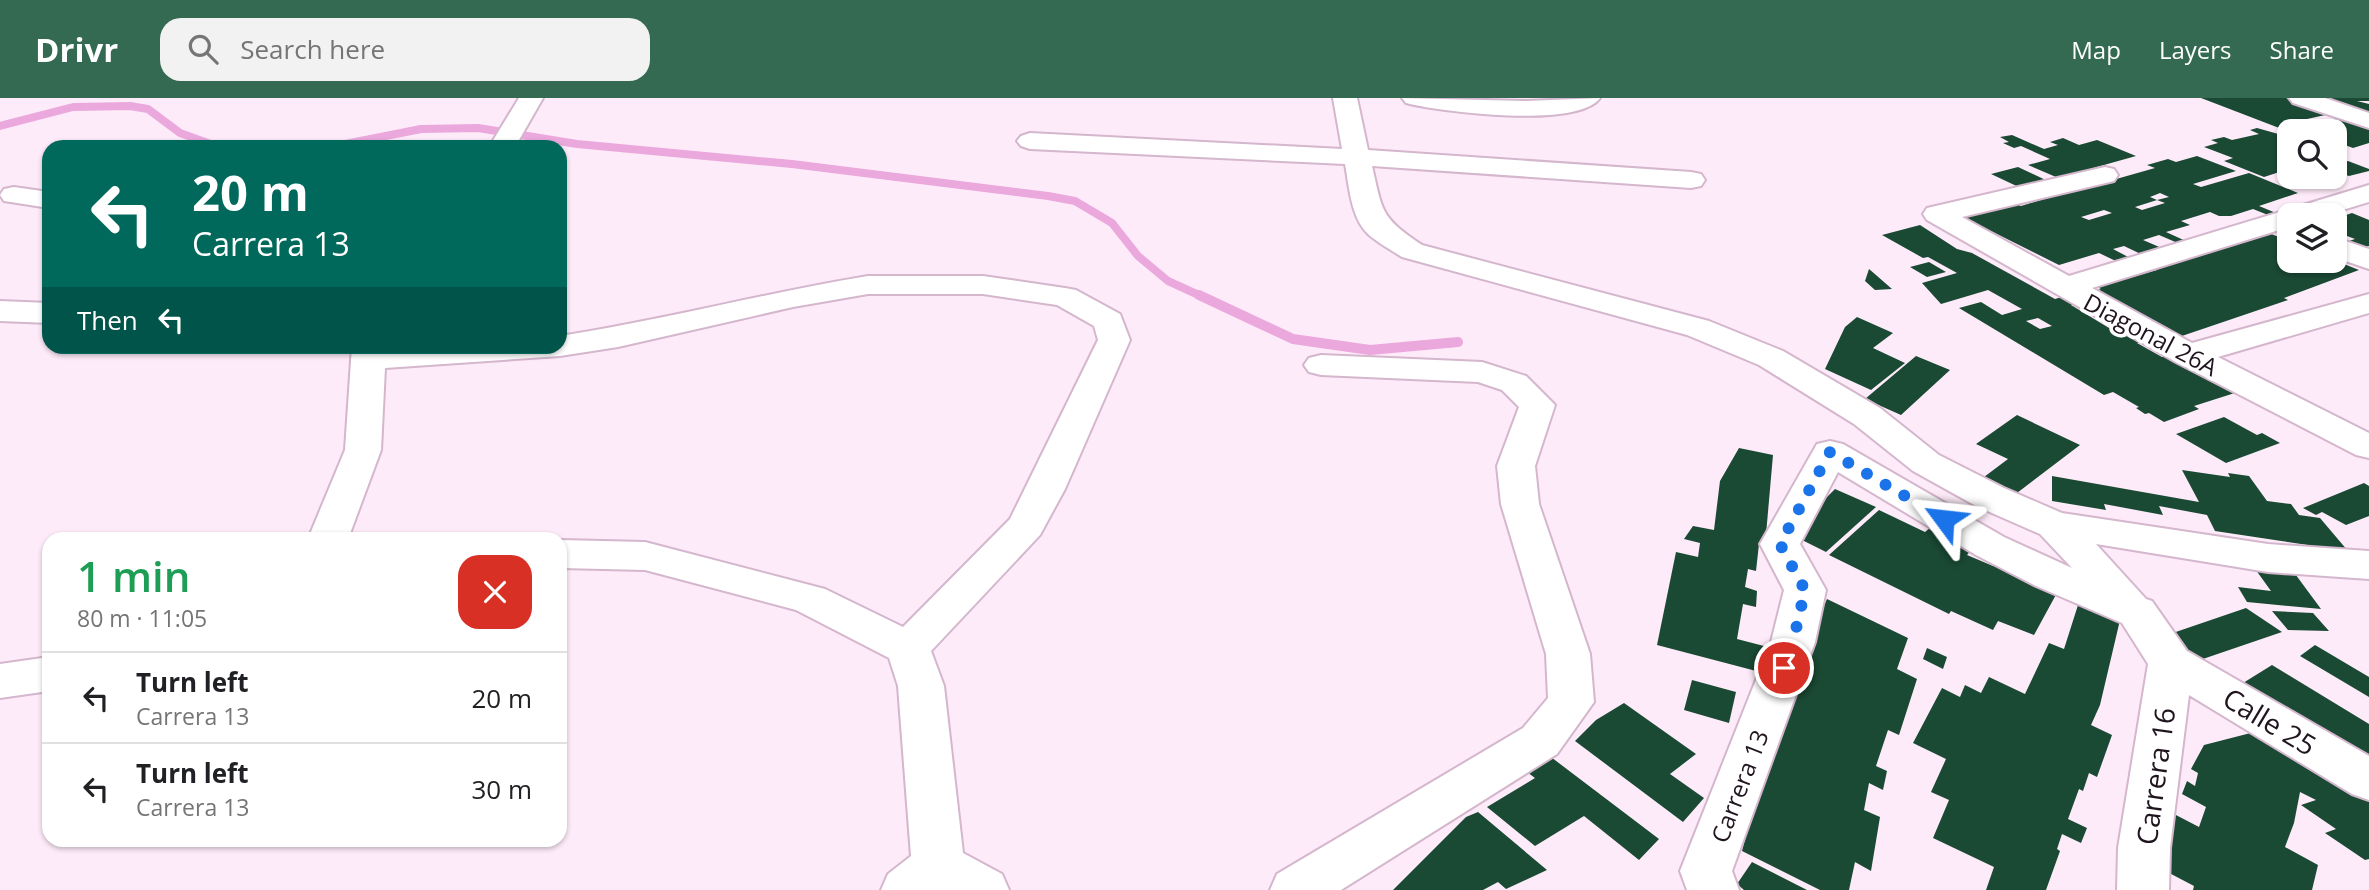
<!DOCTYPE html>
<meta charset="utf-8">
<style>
body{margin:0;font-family:"Open Sans",sans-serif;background:#f2f2f2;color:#202124;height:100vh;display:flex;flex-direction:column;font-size:26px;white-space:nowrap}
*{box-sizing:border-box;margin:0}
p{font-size:23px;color:#757577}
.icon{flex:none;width:38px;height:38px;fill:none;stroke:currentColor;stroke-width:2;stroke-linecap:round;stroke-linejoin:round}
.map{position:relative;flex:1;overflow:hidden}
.side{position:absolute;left:42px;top:434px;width:525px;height:315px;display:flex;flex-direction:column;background:#fff;border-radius:21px;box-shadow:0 2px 5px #0004}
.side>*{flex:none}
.guide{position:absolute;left:42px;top:42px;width:525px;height:214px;border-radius:21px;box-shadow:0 2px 5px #0004;background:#00695c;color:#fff;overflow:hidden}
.tools{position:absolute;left:2277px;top:21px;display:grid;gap:14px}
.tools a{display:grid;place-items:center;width:70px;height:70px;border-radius:14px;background:#fff;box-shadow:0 2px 5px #0004;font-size:35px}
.pin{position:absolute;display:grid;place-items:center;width:60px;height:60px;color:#fff;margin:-30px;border:4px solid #fff;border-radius:50%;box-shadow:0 2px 7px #0007}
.me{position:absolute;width:77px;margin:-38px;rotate:300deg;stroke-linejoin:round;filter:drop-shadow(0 0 5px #0008)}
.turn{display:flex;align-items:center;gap:24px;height:147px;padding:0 35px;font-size:32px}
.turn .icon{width:91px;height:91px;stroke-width:2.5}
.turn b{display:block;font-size:49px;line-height:60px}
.then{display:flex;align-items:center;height:66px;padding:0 35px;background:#0003;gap:14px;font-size:26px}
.round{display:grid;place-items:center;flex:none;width:74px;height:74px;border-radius:21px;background:#f2f2f2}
.overview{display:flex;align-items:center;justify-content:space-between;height:119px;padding:0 35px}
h1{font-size:42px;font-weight:600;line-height:52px;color:#1e9e55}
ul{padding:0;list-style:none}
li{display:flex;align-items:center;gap:21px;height:91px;padding:0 35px;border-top:2px solid #e0e0e0}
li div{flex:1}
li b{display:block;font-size:26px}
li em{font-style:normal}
header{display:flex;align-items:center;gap:42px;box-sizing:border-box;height:98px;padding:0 35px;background:#346a51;color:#fff}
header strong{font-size:33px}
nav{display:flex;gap:38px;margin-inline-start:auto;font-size:24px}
.search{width:490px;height:63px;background:#f2f2f2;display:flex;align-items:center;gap:18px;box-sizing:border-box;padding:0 24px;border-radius:21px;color:#757577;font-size:26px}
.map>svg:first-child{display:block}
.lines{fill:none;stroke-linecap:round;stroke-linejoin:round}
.stream-far1{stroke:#eba8dd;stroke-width:8}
.stream{stroke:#eba8dd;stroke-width:10}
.building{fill:#1a4934;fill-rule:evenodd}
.minor-casing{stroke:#d4b6cd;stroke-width:4}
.minor{fill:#fff;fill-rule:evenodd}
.route{stroke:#1a73e8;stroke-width:12;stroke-dasharray:0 21.6}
.labels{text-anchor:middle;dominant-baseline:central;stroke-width:7;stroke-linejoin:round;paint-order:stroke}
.street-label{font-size:24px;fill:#20151e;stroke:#fff}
.near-street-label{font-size:28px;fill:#20151e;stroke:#fff}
</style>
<header>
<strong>Drivr</strong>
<div class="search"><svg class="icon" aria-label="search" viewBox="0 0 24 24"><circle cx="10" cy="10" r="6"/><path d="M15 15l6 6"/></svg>Search here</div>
<nav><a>Map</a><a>Layers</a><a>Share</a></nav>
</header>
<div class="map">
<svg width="2369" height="792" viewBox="0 0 2369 792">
<rect width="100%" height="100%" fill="#feebf9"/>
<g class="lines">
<path class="stream-far1" d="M0,28L73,9L130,8L148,11L180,35L219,49
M330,49L421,31L478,30L577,46L792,66L1048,98L1075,103L1112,125L1138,158L1168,183L1203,199"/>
<path class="stream" d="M1199,197L1293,241L1370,252L1458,244"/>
</g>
<path class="building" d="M2201,0H2286L2330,16L2307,21L2317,25L2345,18L2369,27V45L2353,50L2334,43V33L2337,32L2327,29L2322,30L2329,33H2287Z
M2319,0H2369V3H2357L2369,6V17Z
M2257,30L2289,39V46L2280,48L2289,51V71L2264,79L2224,63L2233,60L2204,49L2218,45L2211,42L2224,39L2232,42L2259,36L2250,32Z
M2012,37L2044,51L2058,47L2050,44L2063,40L2079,47L2097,42L2136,58L2079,74L2084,76L2063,82L2028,67L2050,61L2021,48L2014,50L2003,45L2009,44L2000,39Z
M2197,58L2236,73L2193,86L2201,89L2249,75L2298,95L2259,108L2276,115L2268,117L2253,111L2231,118H2219L2210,114L2181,123L2190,127L2166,134L2188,144L2180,146L2159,137L2143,142L2164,151L2145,158L2124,148L2113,151L2132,161L2120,165L2099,155L2059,167L1959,117L2010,103L2021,108L2044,101L2033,96L2056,90L2067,95L2155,70L2147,67L2168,61L2176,64ZM2160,95L2169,99L2157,102L2165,105L2142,112L2135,109L2157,102L2150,99ZM2104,112L2112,115L2089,122L2081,119Z
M2348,63L2369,71V73L2349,78L2334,73V66Z
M2018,69L2052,85L2025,92L1991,76Z
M2352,115L2369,122V148L2364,149L2349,143L2355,141L2339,135L2345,133L2334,129V121Z
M1920,127L1957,151L1972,155L2055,201L2065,198L2078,205L2071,207L2124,239L2134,236L2147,242L2137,245L2162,259L2172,256L2241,293L2194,308L2199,311L2164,324L2149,315L2145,316L2136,310L2139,309L2113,294L2104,297L1959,210L1981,204L2002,217L2022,211L1988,192L1941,206L1922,185L1957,175L1928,159L1923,160L1882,137ZM2038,220L2052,228L2040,231L2026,223Z
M2261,132L2289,143V163L2334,162L2359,172L2284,200L2288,202L2176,240L2085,196L2101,191L2097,189L2157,172L2152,169Z
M1929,164L1946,174L1927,179L1910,169Z
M1869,171L1876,177L1892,191L1875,192L1865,183Z
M1857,219L1893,235L1873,250L1905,265L1871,292L1825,271L1845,229Z
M1916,258L1950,272L1901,317L1865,301Z
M2017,317L2080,347L2017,395L1984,379L2008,361L1976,346Z
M2224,319L2257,337L2262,335L2280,345L2226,365L2176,336Z
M1739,350L1773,357L1765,448L1759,446L1756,473L1748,471L1745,489L1757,493L1756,509L1743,506L1737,541L1764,548L1760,574L1657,547L1676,454L1698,459L1700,445L1684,441L1693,428L1714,432L1720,383Z
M2182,372L2230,379L2228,375L2249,378L2267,403L2291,406L2299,417L2320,420L2348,453L2215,433L2207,417L2159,408L2163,417L2104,406L2106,412L2052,403V378L2199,404Z
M2364,385L2369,388V418L2346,427L2322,414L2316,417L2303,410Z
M1835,391L1876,409L1826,454L1790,436Z
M1879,412L1925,434L1931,429L1975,448L1967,457L1993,468L2000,458L2058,493L2034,537L1998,523L1993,532L1951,513L1949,516L1829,457Z
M2253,468L2290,469L2321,511L2247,504L2238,489L2271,493Z
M1827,501L1908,540L1897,571L1917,581L1899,637L1888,632L1876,668L1887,673L1883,692L1869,685L1864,712L1880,719L1871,773L1855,764L1849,792H1820L1742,753L1755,703L1814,530Z
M2078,507L2120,522L2100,607L2091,627L2112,637L2097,679L2089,675L2083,693L2079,691L2068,721L2087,730L2081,745L2062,736L2057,751L2060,753L2046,792H1986L1994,769L1933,740L1949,702L1931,694L1946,661L1913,645L1942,590L1960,599L1965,587L1981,595L1989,579L2025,596L2049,545L2064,551Z
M2246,510L2282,534L2197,563L2164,538Z
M2272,513L2313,515L2329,533L2288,532Z
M2315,547L2369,579V599L2300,558Z
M1927,550L1947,559L1943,571L1923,561Z
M2272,567L2369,626V674L2235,590Z
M1692,582L1736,594L1729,625L1684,612Z
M1624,605L1696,656L1670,676L1704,700L1683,724L1575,643L1596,622Z
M2274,629L2369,689V761L2365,762L2325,735L2336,731L2301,707L2316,702L2300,694L2294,725L2285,749L2318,767L2312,792H2193L2194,788L2154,767L2174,716L2199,729L2206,709L2182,696L2187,683L2195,688L2198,675L2191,671L2204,647Z
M1543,653L1659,741L1639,762L1584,718L1535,748L1487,709L1535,680L1523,671Z
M1478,714L1547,772L1506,791L1498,784L1483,792H1393L1466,719Z
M1752,764L1807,792H1744L1737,786Z"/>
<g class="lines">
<g class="minor-casing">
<path id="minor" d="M519,0H543L515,49H489Z
M1333,0H1357L1368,52L1691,74L1701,76L1705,82L1701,88L1691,90L1372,68C1383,116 1381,119 1422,147L1709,223L1783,253L1880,310L1939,357L2004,390L2062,415L2268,446L2369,453V481L2268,474L2096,446L2146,501L2152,503L2187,553L2369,658V702L2352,696L2189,597L2170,750L2169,792H2117L2118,750L2148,566L2122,525L2036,488L1976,457L1838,374L1800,446L1826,492L1815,544L1732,773L1739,792H1687L1680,773L1771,544L1784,492L1760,446L1817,346L1830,343L1843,346L2004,439L2072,470L2040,436L1976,408L1913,373L1854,326L1759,267L1687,237L1402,159C1391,152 1378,145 1368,136C1351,120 1349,88 1345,66L1030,51L1021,48L1017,43L1021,38L1030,35L1342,51Z
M1402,0L1526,3L1600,0C1578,31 1440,14 1406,5Z
M2289,0H2325L2369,15V30L2293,5Z
M2105,69L2114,71L2118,77L2114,83L1962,119L2069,178L2369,87V104L2326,117H2289V129L2092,190L2192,245L2369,196V215L2218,259L2369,335V360L2356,357L2176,264L1927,122L1923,116L1927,110Z
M14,89L49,94V110L4,103L0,97L4,91Z
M2334,139L2369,151V171L2334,159Z
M868,178H983L1065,190L1076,192L1120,216L1130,242L1065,391L1040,437L931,553L944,588L963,755L1002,776L1009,792H881L888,776L911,758L898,588L889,560L796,512L645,472L560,470V442L645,444L825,491L903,529L1010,421L1098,242L1094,228L1057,207L983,196H868L793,209L618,249L560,258L385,270L381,352L348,441H308L345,352L352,248H560V238C663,222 765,195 868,178Z
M0,203L49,205V225L0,223Z
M1321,257L1482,264L1526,278L1555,307L1535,368L1539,406L1590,556L1594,604L1557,656L1341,792H1270L1277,776L1523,630L1548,600L1546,556L1501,406L1497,368L1519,309L1502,292L1478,284L1321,277L1309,274L1304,267L1309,260Z
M49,559V593L0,600V566Z"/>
</g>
<use href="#minor" class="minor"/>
</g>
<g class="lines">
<path class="route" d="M1784,570L1793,544L1805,492L1780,446L1830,354L1944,421"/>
</g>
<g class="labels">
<g class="street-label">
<text transform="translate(2151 236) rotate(28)">Diagonal 26A</text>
<text transform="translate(1739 688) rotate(-69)">Carrera 13</text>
</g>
<g class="near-street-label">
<text transform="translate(2270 623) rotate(31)">Calle 25</text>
<text transform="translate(2155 678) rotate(-82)">Carrera 16</text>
</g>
</g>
</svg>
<div class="tools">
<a><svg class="icon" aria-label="search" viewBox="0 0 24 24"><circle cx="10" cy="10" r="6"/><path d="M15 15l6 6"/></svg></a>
<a><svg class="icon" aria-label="layers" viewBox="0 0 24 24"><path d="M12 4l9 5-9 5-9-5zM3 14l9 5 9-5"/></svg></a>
</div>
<div class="pin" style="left:1784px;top:570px;background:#d93025"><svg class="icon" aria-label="arrive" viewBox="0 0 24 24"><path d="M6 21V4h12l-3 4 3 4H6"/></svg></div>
<svg class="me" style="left:1944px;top:421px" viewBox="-20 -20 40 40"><path d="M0-17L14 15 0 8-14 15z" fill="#1a73e8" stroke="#fff" stroke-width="4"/></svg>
<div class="guide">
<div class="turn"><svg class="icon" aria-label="left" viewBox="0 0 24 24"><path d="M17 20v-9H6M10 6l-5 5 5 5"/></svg><div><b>20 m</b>Carrera 13</div></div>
<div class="then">Then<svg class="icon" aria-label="left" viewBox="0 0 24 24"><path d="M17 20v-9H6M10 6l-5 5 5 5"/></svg></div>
</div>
<section class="side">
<div class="overview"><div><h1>1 min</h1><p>80 m · 11:05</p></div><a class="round" style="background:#d93025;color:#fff"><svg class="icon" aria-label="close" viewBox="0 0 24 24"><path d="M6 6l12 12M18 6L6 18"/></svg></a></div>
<ul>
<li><svg class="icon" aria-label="left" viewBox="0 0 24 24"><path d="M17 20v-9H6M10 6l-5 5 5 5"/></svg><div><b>Turn left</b><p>Carrera 13</p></div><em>20 m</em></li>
<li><svg class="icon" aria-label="left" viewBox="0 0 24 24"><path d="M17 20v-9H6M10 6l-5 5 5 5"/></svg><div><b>Turn left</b><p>Carrera 13</p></div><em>30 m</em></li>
</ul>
</section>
</div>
